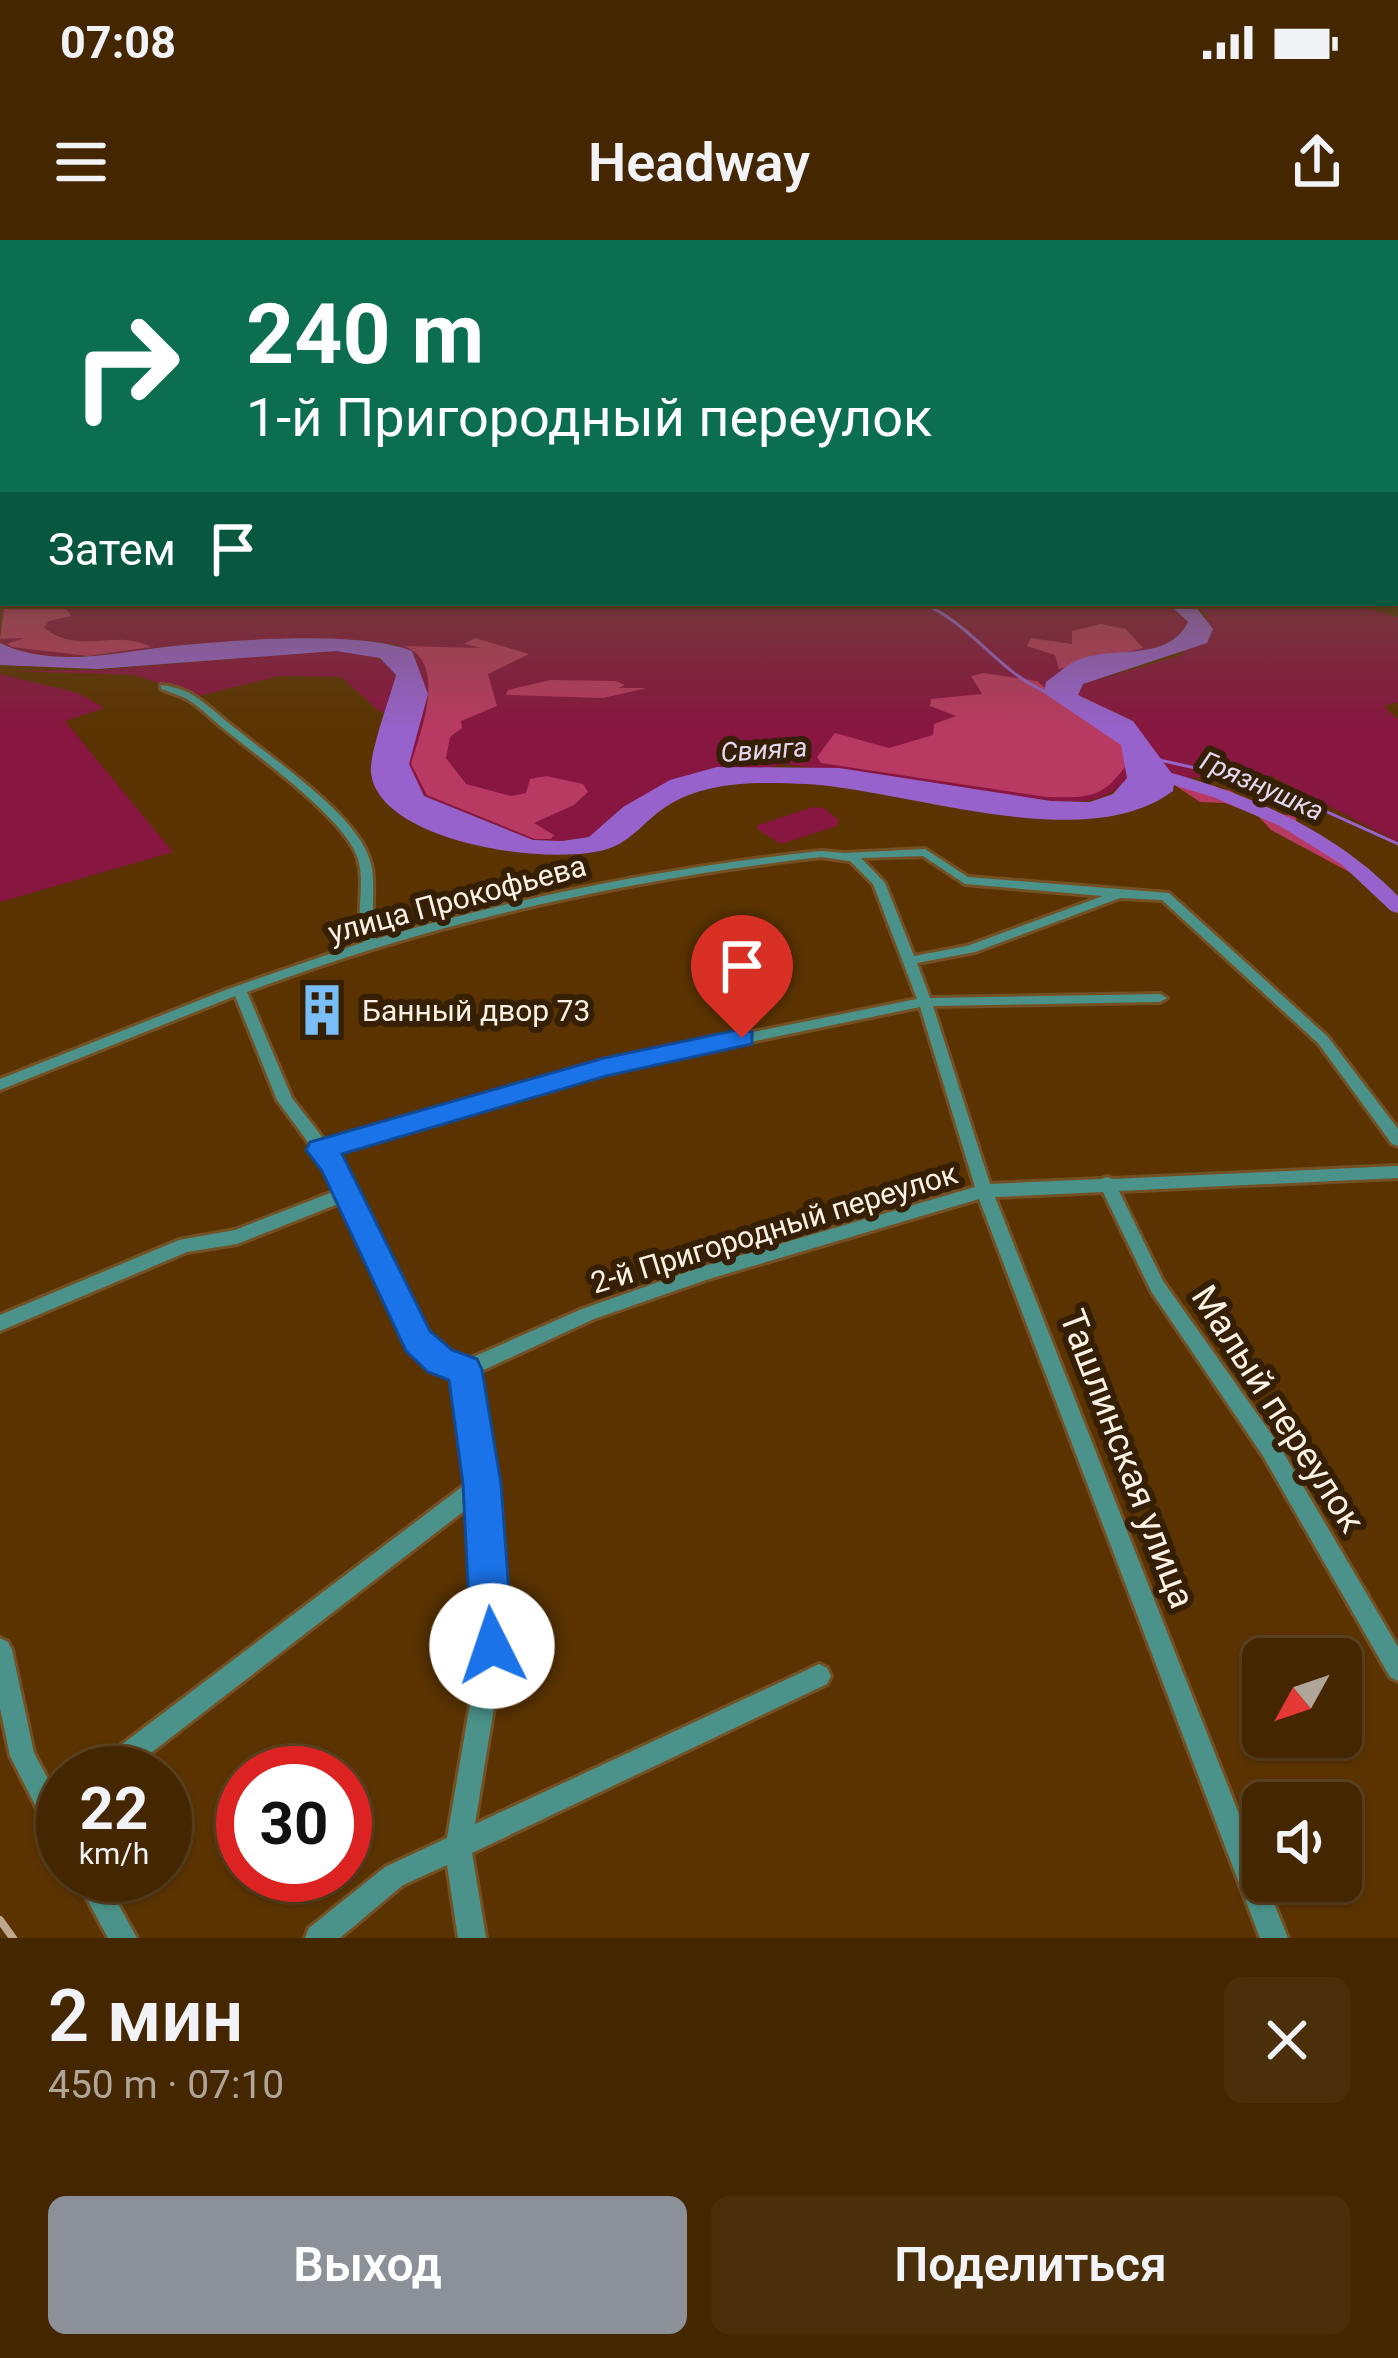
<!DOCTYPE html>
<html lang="ru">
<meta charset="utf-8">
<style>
body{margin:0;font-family:Roboto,sans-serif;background:#4b2e0a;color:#f1f3f6;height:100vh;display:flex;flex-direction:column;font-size:45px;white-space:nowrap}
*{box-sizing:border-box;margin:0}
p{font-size:39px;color:#afa599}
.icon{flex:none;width:66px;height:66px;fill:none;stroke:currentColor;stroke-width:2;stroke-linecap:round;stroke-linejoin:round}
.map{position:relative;height:1698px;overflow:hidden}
.drawer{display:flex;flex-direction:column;background:#442600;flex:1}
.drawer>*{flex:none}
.banner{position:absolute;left:0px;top:0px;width:1398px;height:366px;box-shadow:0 3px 9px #0004,0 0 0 3px #5c4322;background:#0b6e4f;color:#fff;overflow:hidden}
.needle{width:78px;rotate:230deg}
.controls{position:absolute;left:1242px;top:1398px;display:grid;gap:24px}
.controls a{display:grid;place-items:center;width:120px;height:120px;border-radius:18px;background:#442600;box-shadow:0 3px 9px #0004,0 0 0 3px #5c4322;font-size:60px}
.speed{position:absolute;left:36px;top:1506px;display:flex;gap:24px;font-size:60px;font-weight:700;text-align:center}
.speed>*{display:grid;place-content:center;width:156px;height:156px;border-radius:50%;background:#442600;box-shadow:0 3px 9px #0004,0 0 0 3px #5c4322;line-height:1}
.speed small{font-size:30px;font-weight:400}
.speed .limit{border:18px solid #d22;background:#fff;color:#111}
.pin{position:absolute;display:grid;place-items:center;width:102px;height:102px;color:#fff;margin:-123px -51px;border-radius:50% 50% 50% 0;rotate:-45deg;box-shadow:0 0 12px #0007}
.pin .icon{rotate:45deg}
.me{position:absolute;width:132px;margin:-66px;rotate:356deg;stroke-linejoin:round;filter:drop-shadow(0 0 9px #0008)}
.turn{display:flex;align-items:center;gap:42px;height:252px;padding:0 48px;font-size:54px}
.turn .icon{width:156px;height:156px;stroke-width:2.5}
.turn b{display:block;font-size:84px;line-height:102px}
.then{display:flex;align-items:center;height:114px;padding:0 48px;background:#0003;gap:24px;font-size:45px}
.round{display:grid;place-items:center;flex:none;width:126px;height:126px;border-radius:18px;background:#4b2e0a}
.overview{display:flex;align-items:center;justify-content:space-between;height:204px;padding:0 48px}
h1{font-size:72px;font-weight:600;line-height:90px}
.primary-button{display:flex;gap:24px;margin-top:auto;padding:24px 48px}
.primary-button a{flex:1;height:138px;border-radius:18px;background:#8c9099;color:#fff;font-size:48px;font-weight:600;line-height:138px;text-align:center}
.primary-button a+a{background:#4b2e0a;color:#f1f3f6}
.status{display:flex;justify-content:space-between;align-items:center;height:84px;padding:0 60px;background:#442600;direction:ltr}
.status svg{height:33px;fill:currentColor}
header{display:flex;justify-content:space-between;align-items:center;height:156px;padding:0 48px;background:#442600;font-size:54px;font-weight:600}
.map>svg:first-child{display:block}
.green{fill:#871640}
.forest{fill:#b83a62}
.water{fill:#9862cd}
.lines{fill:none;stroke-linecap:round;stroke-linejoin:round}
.stream{stroke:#9862cd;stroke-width:3}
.river{fill:#9862cd;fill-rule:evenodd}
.minor-casing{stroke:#745125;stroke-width:6}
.minor{fill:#4b938a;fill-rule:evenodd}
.rail{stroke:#bea78c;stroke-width:8}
.route{fill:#1a73e8;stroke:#114b97;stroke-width:3}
.labels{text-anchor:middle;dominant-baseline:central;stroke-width:12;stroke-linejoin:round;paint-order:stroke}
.far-water-label{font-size:27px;font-style:italic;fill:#e3d7f2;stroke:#351f05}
.street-label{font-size:30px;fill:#fef1e6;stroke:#351f05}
.poi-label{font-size:30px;fill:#fef1e6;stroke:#351f05;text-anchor:start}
.near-street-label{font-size:36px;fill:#fef1e6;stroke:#351f05}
</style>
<div class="status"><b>07:08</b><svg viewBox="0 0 49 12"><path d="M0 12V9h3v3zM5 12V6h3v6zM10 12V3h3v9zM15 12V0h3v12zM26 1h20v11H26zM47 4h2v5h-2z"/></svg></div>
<header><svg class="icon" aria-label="menu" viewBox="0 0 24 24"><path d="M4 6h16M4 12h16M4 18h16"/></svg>Headway<svg class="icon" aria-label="share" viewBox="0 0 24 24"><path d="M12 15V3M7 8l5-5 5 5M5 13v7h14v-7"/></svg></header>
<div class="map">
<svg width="1398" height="1698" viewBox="0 0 1398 1698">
<rect width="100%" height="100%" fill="#5a3300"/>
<path class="green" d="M25,363H1168L1188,382C1170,417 1118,412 1084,420C1070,424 1063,431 1051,438L1122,505L1128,538C1105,564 1083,562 1051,561L784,524L623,567L589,597L562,601L533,600L424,556L408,524L427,454L398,405C327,393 246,400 174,406C118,411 54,429 0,403L3,365Z
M1193,363H1348L1398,377V462L1384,466L1398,480V602L1271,536L1175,538L1133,481L1078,455L1083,444L1182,415L1207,376Z
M343,410C365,413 383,415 396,435L387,471L380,472L341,437L280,436L198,456L134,435L8,431L98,430Z
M0,434L78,453L105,468L65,481L173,612L0,662Z
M813,567L824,568L839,580L837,586L781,604L757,589L758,585Z"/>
<path class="forest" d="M5,363L66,369L71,376L49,381L44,388C81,416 114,388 151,407L88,416L12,407L7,404L24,398L0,399Z
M1101,384L1126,389L1143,408L1059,429L1055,415L1027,406L1031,398L1072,404V391Z
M475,398L529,414L488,434L497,466L461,481L462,488L450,497L446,518L466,544L511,556L526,553L530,539L546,536L583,544L588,552L574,565L534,583L554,595L551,599H535L427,555L411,524C420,492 449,423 404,406L481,408L464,404Z
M984,433L1037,441L1062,462L1114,489L1132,517C1104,558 1094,558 1046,557L821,523L817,517L835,493L889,508L933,495L934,484L956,476L930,466L931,459L982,454L971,436Z
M550,440L616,441L625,445L619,448H647L603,458L506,455L508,450Z
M1185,544L1229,550L1271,573L1295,576L1298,588L1370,630L1363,636L1351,633L1271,590L1258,576L1225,563L1200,562L1176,546Z"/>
<path class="water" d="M1168,363H1193L1213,389L1207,403L1083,444L1078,455L1133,481L1175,538L1173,551C1084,617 911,550 806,544C759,542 705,540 664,568C646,580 634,598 613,607C560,629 379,604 371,533C369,513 390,458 396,435L380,418L336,411L98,429L0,425V403C54,429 118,412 173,406C232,400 360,390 412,411L428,454L409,524L424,556L533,600L562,601L589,597L623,567L670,540L717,527L839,528L1051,561L1090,562L1113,554L1127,538L1121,505L1044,453L1046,442C1054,436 1063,429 1070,424C1106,402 1166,426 1188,382Z"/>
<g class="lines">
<path class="stream" d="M922,363C972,384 997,431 1046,452
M1155,519L1263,543L1398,604"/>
<path class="river" d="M1153,528C1243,551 1332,588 1398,656V673L1391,671L1341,624L1280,586L1213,557L1147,537V529Z"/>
<g class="minor-casing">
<path id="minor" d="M161,445C172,446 186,450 196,457C211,467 225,481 240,492C276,521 352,573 368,615C379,641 368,672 376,699C522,656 670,627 821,611L844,613L925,609L968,637L1169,653L1328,797L1398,889V906L1392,904L1318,803L1162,660L1120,658L975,712L917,723L930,758L1160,754L1167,758L1160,762L933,766L990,944L1101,939L1107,937L1113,939L1398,926V938L1119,951L1163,1041L1277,1202L1398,1407V1441L1390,1437L1263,1216L1151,1051L1103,952L995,957L1263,1635V1641H1265L1288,1698H1260L979,959L709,1039L594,1079L475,1134L492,1244L504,1406L475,1584L811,1428L819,1424L827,1428L831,1436L827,1444L472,1613L486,1698H458L447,1625L403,1645L340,1698H305L309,1688L385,1627L447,1598L480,1406L473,1264L125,1533H92L96,1524L471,1240L456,1135L433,1127L411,1107L343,962L237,1004L187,1012L0,1091V1075L179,1000L235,990L338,950L327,928L314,914L313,909L277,860L235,756L0,850V839L228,749L364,702C354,675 366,646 358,619C346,579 257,516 224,489C212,479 200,467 187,459C179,455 169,452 161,449ZM923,616L965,644L1103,656L967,706L914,716L885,643L861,618ZM821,617L850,621L873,644L917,759L604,822L326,902L292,858L247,752C432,682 624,640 821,617ZM920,767L975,947L701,1027L582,1069L464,1121L447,1115L425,1095L356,953L333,912L605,832Z
M0,1398L8,1402L12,1410L34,1513L63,1567V1606L54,1602L10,1516L0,1468Z
M74,1635H102L137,1698H108Z"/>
</g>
<use href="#minor" class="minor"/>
<path class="rail" d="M0,1680L13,1698"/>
</g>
<linearGradient id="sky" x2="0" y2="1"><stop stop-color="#321c00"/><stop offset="0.52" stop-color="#655037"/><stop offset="1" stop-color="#655037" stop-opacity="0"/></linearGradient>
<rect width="1398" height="491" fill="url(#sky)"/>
<path class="route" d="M742,789L752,792V804L606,836L342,914L430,1091L452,1110L477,1119L482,1130L501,1244L513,1406L507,1420L492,1427L477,1420L471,1406L463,1244L449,1140L428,1132L406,1111L322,931L306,910L310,902L604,818Z"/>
<defs>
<g id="building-bare" transform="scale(4.14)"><path d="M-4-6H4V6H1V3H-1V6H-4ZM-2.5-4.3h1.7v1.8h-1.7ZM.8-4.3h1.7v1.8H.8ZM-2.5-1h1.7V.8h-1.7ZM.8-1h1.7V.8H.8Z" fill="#7abef8" stroke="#351f05" stroke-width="2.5" paint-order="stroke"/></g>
</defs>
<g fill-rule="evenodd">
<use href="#building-bare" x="322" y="770"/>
</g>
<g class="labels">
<g class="far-water-label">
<text transform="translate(764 510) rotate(-4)">Свияга</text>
<text transform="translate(1262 546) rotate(24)">Грязнушка</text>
</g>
<g class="street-label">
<text transform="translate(457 659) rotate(-15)">улица Прокофьева</text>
<text transform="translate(774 988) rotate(-17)">2-й Пригородный переулок</text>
</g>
<g class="poi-label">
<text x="362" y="770">Банный двор 73</text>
</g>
<g class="near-street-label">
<text transform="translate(1278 1169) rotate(57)">Малый переулок</text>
<text transform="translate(1127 1219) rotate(69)">Ташлинская улица</text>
</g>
</g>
</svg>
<div class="controls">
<a><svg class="needle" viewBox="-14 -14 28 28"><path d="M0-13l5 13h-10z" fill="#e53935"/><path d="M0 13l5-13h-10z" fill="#afa599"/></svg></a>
<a><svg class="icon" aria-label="sound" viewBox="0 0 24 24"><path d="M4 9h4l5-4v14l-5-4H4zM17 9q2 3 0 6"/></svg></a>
</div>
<div class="speed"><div>22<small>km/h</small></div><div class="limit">30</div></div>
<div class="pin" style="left:742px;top:798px;background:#d93025"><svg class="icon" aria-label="arrive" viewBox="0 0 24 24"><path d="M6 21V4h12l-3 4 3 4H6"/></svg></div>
<svg class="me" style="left:492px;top:1406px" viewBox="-20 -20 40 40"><circle r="19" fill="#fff"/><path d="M0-13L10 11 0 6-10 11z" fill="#1a73e8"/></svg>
<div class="banner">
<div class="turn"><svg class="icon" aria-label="right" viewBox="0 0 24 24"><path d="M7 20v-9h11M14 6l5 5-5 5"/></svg><div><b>240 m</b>1-й Пригородный переулок</div></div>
<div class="then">Затем<svg class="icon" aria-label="arrive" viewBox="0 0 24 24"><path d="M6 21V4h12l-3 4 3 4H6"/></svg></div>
</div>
</div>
<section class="drawer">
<div class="overview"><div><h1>2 мин</h1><p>450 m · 07:10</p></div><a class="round"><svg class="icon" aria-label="close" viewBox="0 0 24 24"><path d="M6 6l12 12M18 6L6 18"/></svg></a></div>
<div class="primary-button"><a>Выход</a><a>Поделиться</a></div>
</section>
